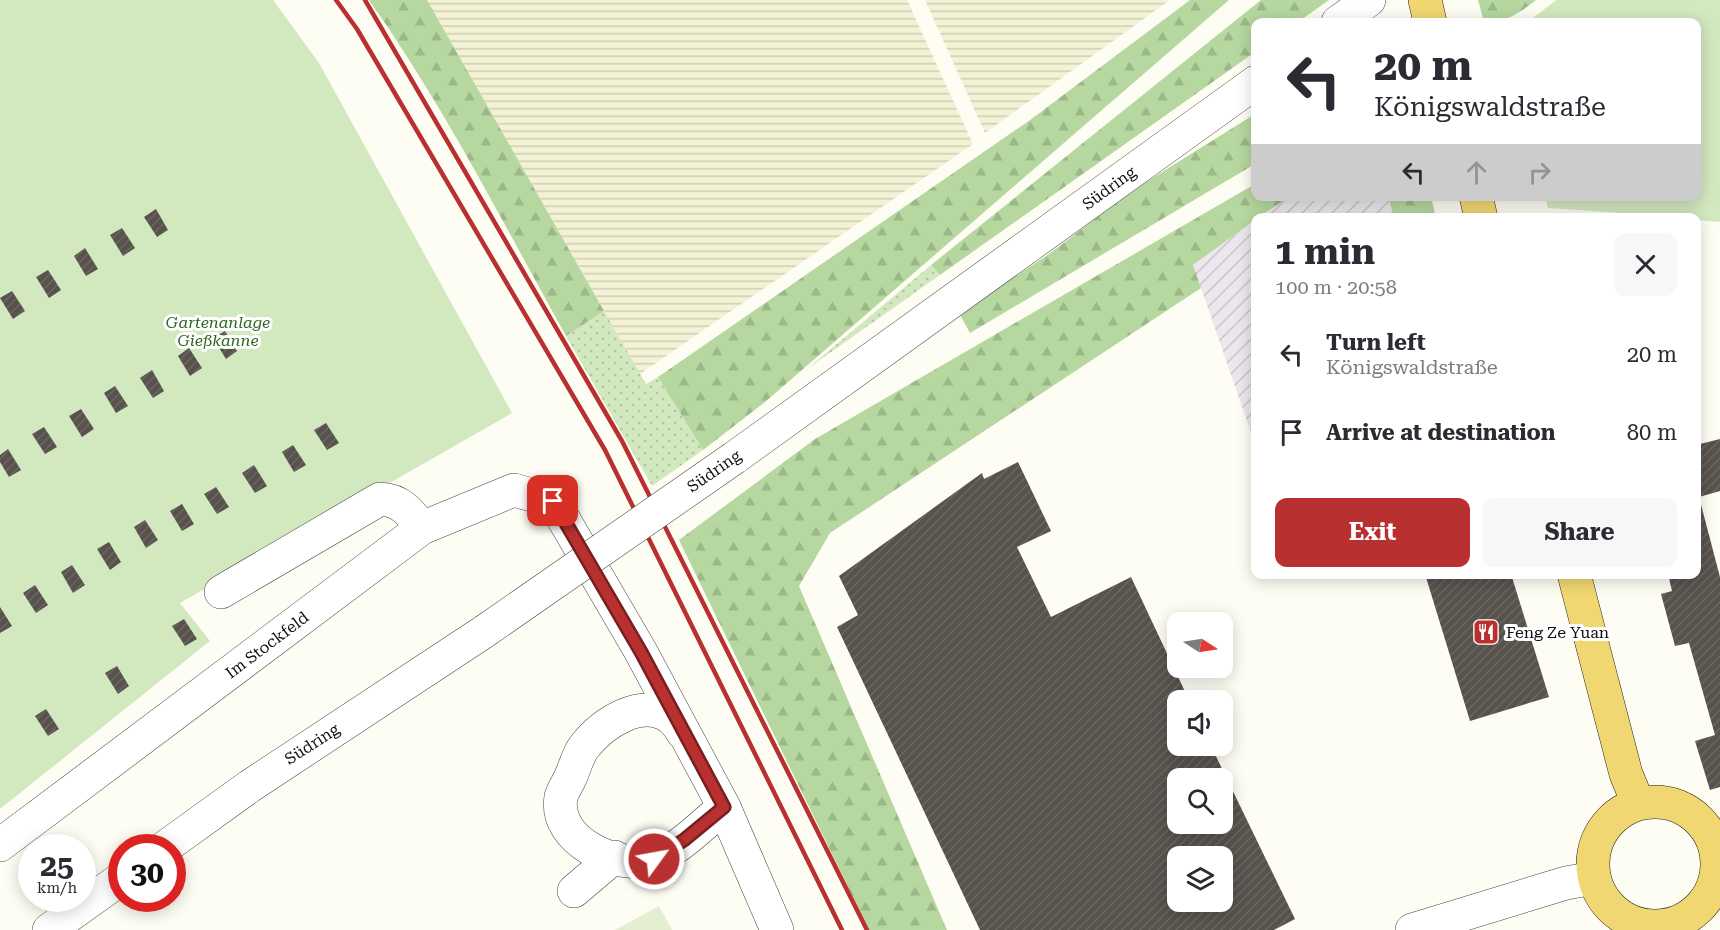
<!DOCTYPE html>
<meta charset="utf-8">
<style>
body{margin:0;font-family:"Roboto Serif",serif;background:#f7f7f7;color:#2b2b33;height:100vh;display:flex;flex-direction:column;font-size:22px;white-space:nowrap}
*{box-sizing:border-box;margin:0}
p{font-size:20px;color:#7c7c81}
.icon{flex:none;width:33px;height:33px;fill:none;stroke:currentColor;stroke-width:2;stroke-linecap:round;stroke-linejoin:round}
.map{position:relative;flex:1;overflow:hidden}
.details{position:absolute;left:1251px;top:213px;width:450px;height:366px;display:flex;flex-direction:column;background:#fff;border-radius:12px;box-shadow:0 3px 15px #0003}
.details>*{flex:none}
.hud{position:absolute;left:1251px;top:18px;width:450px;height:183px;border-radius:12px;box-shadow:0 3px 15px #0003;background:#fff;color:#2b2b33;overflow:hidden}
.needle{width:39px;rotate:102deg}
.fabs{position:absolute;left:1167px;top:612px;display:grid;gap:12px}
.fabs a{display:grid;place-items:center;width:66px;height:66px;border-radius:12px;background:#fff;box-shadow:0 3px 15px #0003;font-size:30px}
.speed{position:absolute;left:18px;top:834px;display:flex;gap:12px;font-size:30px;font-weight:700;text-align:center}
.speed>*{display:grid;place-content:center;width:78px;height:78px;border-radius:50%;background:#fff;box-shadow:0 3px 15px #0003;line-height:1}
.speed small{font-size:15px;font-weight:400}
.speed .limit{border:9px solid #d22;background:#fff;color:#111}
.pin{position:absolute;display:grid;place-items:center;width:51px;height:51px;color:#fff;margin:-26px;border-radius:12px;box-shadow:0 3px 9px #0006}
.me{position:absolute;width:66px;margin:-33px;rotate:58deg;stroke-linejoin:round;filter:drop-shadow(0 0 4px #0008)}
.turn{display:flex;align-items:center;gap:21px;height:126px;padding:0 24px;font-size:27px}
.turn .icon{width:78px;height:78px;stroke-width:2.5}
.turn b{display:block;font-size:42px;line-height:51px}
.lanes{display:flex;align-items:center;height:57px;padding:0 24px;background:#0003;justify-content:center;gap:30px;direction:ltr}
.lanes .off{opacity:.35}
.round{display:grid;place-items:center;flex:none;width:63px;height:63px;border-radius:12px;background:#f7f7f7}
.headline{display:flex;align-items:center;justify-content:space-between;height:102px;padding:0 24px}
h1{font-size:36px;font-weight:700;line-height:45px}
.action{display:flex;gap:12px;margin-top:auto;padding:12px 24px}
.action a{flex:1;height:69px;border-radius:12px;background:#b93030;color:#fff;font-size:24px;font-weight:700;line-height:69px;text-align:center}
.action a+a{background:#f7f7f7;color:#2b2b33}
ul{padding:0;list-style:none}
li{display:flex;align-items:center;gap:18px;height:78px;padding:0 24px}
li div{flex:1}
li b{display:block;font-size:22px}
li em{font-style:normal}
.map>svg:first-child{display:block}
.industrial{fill:url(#industrial-furrows)}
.farmland{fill:url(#farmland-rules)}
.grass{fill:url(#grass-dots)}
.forest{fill:url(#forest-firs)}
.park{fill:#d2e8bf}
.pitch{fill:#e3efd0}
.building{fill:url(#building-hatch);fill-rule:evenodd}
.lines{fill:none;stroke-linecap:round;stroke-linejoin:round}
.minor-casing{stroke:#434343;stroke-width:34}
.major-casing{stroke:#212121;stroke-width:34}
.minor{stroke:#fff;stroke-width:33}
.major{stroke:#f0d772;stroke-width:33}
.rail{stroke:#b93030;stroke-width:4.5}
.minor-bridge-casing{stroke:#434343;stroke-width:34;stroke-linecap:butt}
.minor-bridge{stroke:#fff;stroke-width:33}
.route-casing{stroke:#781f1f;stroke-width:15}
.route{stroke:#b93030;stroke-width:10}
.labels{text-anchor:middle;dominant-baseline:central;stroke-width:6;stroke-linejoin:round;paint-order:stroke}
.street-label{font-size:16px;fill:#101010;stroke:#fff}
.park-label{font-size:16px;font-style:italic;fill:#2e6523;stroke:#fff}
.poi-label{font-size:16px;fill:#101010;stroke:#fff;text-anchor:start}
</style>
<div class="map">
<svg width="1720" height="930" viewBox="0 0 1720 930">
<defs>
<pattern id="industrial-furrows" width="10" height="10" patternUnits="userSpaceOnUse" patternTransform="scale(1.5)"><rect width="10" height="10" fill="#ede6ee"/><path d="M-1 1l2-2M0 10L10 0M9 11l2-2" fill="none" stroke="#cac4cb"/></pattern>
<pattern id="farmland-rules" width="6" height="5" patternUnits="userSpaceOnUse" patternTransform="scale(1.5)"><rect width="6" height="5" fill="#f3f2d5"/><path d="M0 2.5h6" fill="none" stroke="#cfceb6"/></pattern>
<pattern id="grass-dots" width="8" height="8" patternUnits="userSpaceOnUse" patternTransform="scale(1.5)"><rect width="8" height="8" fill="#d2e8bf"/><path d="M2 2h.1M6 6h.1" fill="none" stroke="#b3c6a3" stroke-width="1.8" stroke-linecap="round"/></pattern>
<pattern id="forest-firs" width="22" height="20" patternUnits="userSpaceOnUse" patternTransform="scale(1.5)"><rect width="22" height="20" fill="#b6d79f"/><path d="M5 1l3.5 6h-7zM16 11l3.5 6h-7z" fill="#9bb888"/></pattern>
<pattern id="building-hatch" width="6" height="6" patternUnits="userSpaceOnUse" patternTransform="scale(1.5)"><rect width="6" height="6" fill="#58524d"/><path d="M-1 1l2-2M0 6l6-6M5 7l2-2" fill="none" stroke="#6b6662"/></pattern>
</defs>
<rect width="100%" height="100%" fill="#fefdf4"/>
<path class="industrial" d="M1289,196L1388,197L1394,217L1259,218Z
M1255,220V444L1193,265Z"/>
<path class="farmland" d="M427,0H907L973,144L640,374Z
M925,0H1170L985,133Z"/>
<path class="grass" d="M931,265L940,275L807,369Z
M604,311L646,384L658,377L703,450L652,486L566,336Z"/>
<path class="forest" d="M369,0H427L604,311L566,336C503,223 444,106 369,0Z
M1190,0H1229L765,402L703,450L658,377L1030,120Z
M1261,0H1329L1298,22H1256L1255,52L940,275L931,265Z
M1478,0H1536C1520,13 1505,23 1484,22Z
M1255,114V164L970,333L959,313L1049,254L1130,192Z
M1255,184L1256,196L1289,197L1259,217L1256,218L1255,220L1193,265L1201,288L830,533L799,586L947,930H869L679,540L815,439Z
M1388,197H1431L1436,217H1394Z"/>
<path class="park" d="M0,0H273L319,63L512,413L180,603L210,641L0,809Z
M1556,0H1720V222L1697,220L1696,218L1548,208L1545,197L1696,196V22H1528Z"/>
<path class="pitch" d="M659,906L672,930H615Z"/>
<path class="building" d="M156,209L168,230L157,237L144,217Z
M122,228L135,248L123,256L110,235Z
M85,248L98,269L86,276L74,256Z
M48,270L61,290L49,298L36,277Z
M12,291L25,311L13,319L0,298Z
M225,331L237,351L226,359L213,338Z
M189,348L202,368L190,376L178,356Z
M152,370L164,391L153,398L140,378Z
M115,386L128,406L116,413L104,393Z
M81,409L94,429L82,437L69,416Z
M326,423L339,443L327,450L314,430Z
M44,427L57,447L45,454L32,434Z
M1720,439V491L1699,497L1720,577V787L1710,790L1695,741L1715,735L1689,643L1675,646L1661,594L1672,591L1668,574H1696V445Z
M293,445L306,465L294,472L282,452Z
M8,449L21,470L9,477L0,462V455Z
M1018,462L1051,531L1017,547L1051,617L1131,577L1189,700H1178V746H1211L1295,919L1274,930H980L837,627L858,615L839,576L982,473L984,479ZM1178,778H1222V824H1178ZM1178,856H1222V902H1178Z
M254,465L267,486L255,493L242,473Z
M216,487L229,507L217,514L204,494Z
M182,504L194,524L182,531L170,511Z
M145,520L158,540L146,548L134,527Z
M109,542L121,562L110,570L97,549Z
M72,565L85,585L73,593L61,572Z
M1425,574H1511L1549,697L1470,721Z
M35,585L48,605L36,613L23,593Z
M0,607L12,626L0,633Z
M184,619L197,639L185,646L172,626Z
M117,666L129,686L118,694L105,673Z
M46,709L59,729L48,736L35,716Z"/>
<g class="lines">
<g class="minor-casing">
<path id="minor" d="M1338,22L1369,0
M734,458L1256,82
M221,592L380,499C401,500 410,512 422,528
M683,733C680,728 676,722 671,718C642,696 602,724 584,747C578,755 575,767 571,776C568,783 563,790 561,797C553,841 618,871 654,859C680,849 703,824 724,807
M0,845L422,528L514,490L553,501L641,652L724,807L777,930
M164,848L250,786L485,631
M1716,850L1720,849
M574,891L614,857
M49,930L122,878
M1412,930L1566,883L1594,878"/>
</g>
<g class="major-casing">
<path id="major" d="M1425,0L1430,22
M1476,196L1481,218
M1574,574L1626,774L1638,803
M1593 864a62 62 0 1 1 124 0a62 62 0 1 1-124 0Z"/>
</g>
<use href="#minor" class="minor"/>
<use href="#major" class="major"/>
<path class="rail" d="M336,0L357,29L605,450L842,930
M365,0L622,441L867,930"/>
<g class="minor-bridge-casing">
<path id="minor-bridge" d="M485,631L734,458"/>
</g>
<use href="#minor-bridge" class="minor-bridge"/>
</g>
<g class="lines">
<g class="route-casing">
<path id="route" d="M553,501L641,652L724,807L684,840L654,859"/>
</g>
<use href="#route" class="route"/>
</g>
<defs>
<g id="restaurant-square" transform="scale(1.35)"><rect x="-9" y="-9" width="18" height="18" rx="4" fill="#b93030" stroke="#fff"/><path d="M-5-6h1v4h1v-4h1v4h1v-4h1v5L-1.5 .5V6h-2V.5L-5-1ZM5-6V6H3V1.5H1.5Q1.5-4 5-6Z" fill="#fff"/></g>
</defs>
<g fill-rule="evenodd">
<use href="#restaurant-square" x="1486" y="632"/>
</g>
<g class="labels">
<g class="street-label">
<text transform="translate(1109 188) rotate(-36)">Südring</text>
<text transform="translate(714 471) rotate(-35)">Südring</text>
<text transform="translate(267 645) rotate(-37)">Im Stockfeld</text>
<text transform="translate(312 744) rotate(-33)">Südring</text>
</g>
<g class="park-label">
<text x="218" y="322">Gartenanlage<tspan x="218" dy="18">Gießkanne</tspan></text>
</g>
<g class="poi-label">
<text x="1506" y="632">Feng Ze Yuan</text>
</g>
</g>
</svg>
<div class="fabs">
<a><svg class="needle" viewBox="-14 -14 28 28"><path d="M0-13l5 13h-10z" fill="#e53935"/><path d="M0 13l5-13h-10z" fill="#7c7c81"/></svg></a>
<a><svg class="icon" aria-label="sound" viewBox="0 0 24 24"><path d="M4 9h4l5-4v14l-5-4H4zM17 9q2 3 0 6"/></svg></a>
<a><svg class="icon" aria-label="search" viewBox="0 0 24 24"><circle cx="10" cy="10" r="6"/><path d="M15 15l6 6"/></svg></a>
<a><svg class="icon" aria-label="layers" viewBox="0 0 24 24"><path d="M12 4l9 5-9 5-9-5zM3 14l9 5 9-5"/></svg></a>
</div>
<div class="speed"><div>25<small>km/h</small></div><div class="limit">30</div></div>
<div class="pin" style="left:553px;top:501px;background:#d93025"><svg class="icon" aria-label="arrive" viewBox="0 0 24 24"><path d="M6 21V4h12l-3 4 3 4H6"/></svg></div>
<svg class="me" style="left:654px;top:859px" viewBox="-20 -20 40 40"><circle r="17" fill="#b93030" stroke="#fff" stroke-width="3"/><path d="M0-11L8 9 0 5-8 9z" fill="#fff"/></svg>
<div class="hud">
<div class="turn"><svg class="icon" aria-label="left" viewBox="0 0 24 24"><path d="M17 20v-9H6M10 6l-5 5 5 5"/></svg><div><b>20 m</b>Königswaldstraße</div></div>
<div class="lanes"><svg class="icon" aria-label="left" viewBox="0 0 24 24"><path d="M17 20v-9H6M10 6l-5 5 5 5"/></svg><svg class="icon off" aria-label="ahead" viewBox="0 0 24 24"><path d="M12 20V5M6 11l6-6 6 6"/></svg><svg class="icon off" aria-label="right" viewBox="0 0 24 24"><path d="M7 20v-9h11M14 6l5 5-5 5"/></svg></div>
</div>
<section class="details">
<div class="headline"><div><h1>1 min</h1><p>100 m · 20:58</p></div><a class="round"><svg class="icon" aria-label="close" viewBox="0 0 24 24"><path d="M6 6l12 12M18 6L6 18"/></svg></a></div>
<ul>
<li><svg class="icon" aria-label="left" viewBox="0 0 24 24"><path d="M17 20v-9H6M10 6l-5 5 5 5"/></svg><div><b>Turn left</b><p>Königswaldstraße</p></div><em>20 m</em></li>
<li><svg class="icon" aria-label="arrive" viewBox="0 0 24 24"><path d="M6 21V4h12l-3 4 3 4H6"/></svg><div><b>Arrive at destination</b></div><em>80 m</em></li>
</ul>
<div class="action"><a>Exit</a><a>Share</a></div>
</section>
</div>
